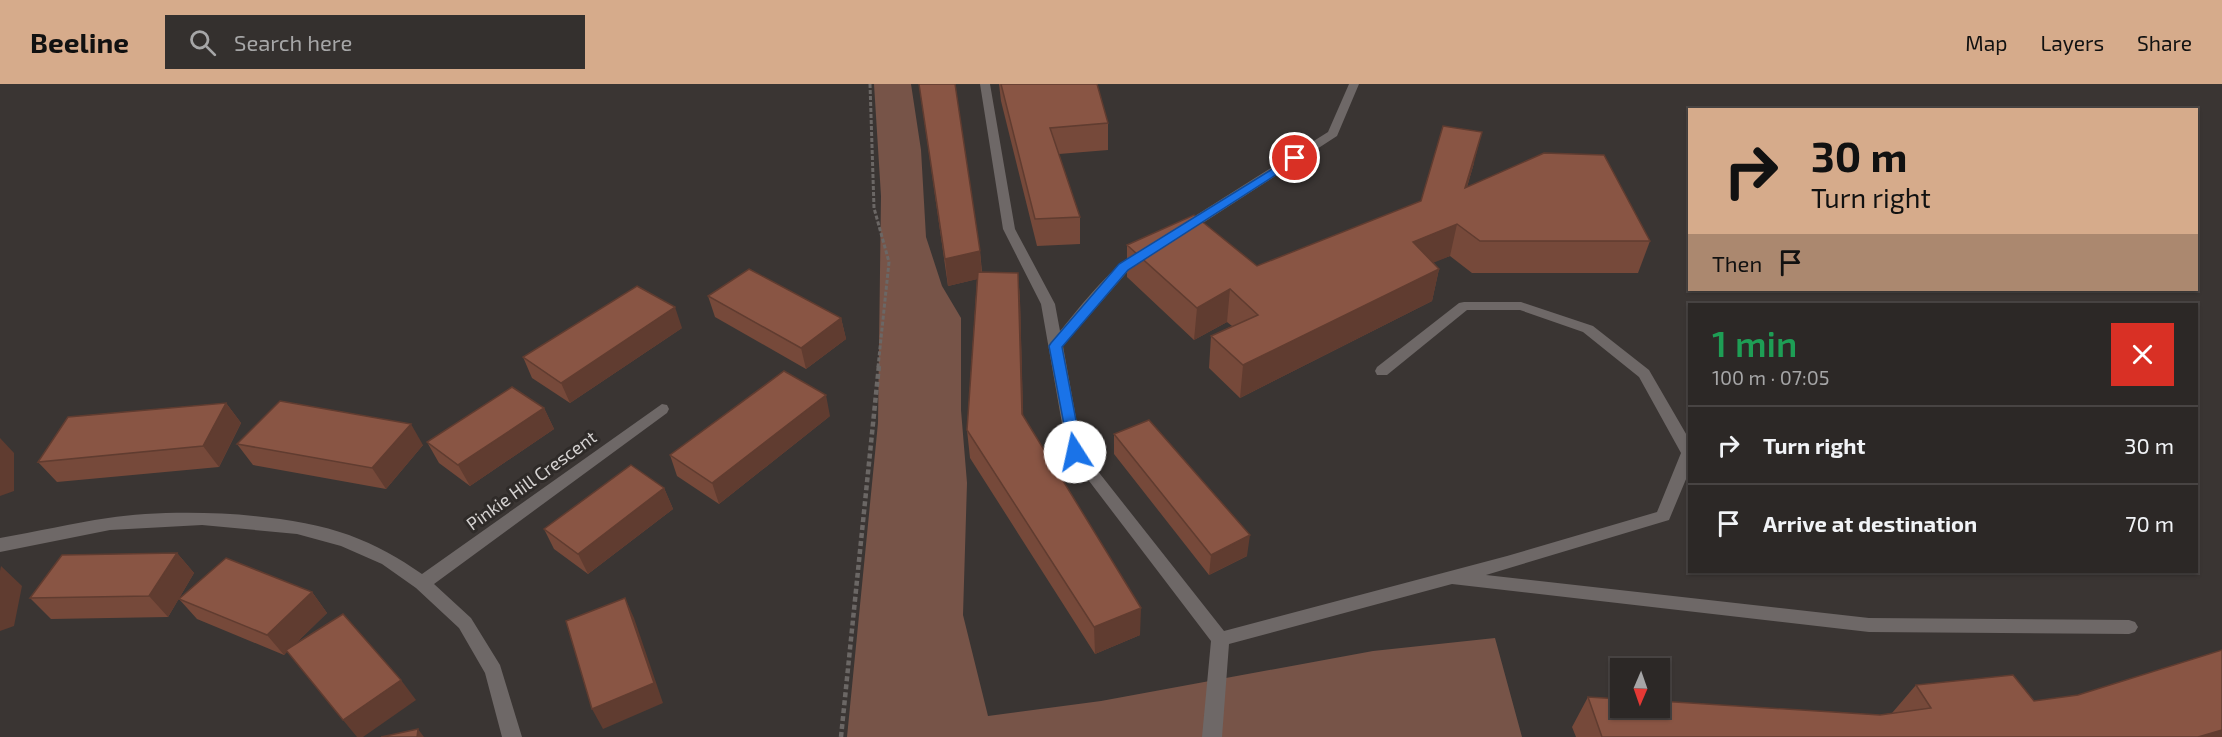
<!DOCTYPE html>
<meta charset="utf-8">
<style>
body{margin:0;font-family:"Exo 2",sans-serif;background:#34302e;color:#f1f3f6;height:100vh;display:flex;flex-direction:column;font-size:22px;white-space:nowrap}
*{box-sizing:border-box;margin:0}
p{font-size:20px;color:#a6a6a7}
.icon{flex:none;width:33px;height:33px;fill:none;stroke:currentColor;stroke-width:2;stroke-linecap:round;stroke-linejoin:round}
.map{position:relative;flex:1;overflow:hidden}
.drawer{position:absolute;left:1688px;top:219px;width:510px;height:270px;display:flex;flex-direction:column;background:#2c2826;border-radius:0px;box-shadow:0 2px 4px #0004,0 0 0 2px #484443}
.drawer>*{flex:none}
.hud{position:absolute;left:1688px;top:24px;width:510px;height:183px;border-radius:0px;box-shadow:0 2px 4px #0004,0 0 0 2px #484443;background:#d6ab8b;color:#111;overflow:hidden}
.needle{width:39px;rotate:182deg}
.tools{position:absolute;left:1610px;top:574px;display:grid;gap:12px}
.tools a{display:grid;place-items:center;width:60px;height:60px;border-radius:0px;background:#2c2826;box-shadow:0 2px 4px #0004,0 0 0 2px #484443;font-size:30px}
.pin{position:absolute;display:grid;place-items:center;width:51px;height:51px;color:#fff;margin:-26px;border:3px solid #fff;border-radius:50%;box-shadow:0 2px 6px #0007}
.me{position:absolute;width:66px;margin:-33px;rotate:350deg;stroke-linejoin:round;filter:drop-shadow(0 0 4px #0008)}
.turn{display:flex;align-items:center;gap:21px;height:126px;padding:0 24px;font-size:27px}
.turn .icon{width:78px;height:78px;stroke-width:2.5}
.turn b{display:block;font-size:42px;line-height:51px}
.then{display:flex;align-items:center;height:57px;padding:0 24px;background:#0003;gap:12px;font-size:22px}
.round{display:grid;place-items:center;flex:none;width:63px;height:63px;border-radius:0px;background:#34302e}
.headline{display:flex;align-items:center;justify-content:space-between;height:102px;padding:0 24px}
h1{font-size:36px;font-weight:600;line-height:45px;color:#1e9e55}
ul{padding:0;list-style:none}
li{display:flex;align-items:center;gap:18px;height:78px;padding:0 24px;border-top:2px solid #484443}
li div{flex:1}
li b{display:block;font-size:22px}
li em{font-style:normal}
header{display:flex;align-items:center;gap:36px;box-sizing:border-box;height:84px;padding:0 30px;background:#d6ab8b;color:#111}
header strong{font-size:28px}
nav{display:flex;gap:33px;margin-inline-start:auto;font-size:21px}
.search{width:420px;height:54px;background:#34302e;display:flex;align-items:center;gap:15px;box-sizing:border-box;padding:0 21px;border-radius:0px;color:#a6a6a7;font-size:22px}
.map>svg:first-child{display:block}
.green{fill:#775448}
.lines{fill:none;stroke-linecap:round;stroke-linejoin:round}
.path-far1{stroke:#6b6765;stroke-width:3;stroke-dasharray:4 2;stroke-linecap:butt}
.path{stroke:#6b6765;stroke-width:4.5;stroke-dasharray:5 3;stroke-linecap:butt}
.service{fill:#6e6867;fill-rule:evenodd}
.minor{fill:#6e6867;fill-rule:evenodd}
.wall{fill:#76493a}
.shaded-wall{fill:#603c30}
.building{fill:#895544;stroke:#603c30;stroke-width:1.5}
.route{fill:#1a73e8;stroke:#114b97;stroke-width:1.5}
.labels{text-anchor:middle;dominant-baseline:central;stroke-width:6;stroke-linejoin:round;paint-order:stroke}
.street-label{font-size:18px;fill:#d5d2d1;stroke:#2f2b29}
</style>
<header>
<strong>Beeline</strong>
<div class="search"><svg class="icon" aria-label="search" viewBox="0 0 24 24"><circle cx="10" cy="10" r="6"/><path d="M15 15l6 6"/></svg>Search here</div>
<nav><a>Map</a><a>Layers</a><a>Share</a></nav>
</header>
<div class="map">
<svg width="2222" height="653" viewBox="0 0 2222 653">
<rect width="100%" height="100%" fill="#3a3533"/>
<path class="green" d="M874,0H911L921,66L926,153L942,202L961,234V326L967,399L963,531L988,632L1101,617L1373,567L1495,554L1522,653H847L878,339L881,112Z"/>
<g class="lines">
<path class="path-far1" d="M870,0L874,124L889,178L878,283"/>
<path class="path" d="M841,653L879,281"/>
<path class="service" d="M980,0H990L1015,145L1055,220L1060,247C1075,230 1125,162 1148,168L1150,171L1129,186L1063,262L1082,367L1224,547L1507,472L1657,428L1681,369L1639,293L1583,248L1520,226H1467L1387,291H1377L1375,287L1377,283L1459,219L1464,218H1521L1593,242L1649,286L1689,355V388L1669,436L1486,491L1869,534L2129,536L2135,538L2138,543L2135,548L2129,550L1869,548L1452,500L1229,560L1222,653H1202L1211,557L1067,368L1041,220L1003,145Z
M1349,0H1359L1337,52L1189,148H1179L1178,145L1179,142L1328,48Z"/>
<path class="minor" d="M662,320L667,321L669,325L667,329L434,500L471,534L500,581L522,653H502L485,589L459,544L416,504L382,480L341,462L297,450L202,441L110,446L0,468V454C36,448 72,439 108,434C175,424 286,428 349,451C376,461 399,474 422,490Z"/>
</g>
<path class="wall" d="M919,0H955L980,167L982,188L1018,189L1020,217L1023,332L1140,551L1095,570L970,374L967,346L977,195L948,202Z
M999,0H1097L1108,39V66L1059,70L1080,133V160L1037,162L1001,17Z
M1474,79L1467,103L1650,157L1638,189H1472L1450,172L1433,178L1439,185L1432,217L1240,314L1209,284L1211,252L1232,242L1227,238L1194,256L1127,193V161L1257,182L1421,117Z
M708,212L841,234L846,255L806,285L715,233Z
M682,244L570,319L532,294L523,273Z
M226,319L241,339L219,383L57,398L38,378Z
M544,324L554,345L470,402L439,379L427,358Z
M830,332L719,420L677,392L670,371Z
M1114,350L1247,472L1209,491L1114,370Z
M237,360L423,361L386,405L253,381Z
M664,404L673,425L588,490L554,465L544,445Z
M177,469L194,489L168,533L51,535L30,514Z
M312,508L327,529L293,562L416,616L287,567L284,571L197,535L179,515Z
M1916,601L2034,617L2222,653H1576L1572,643L1588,613L1880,631L1892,629Z"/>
<path class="shaded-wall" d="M1482,48L1474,79L1457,136L1465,104Z
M1457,140L1450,172L1406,190L1413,158Z
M980,167L982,194L948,202L945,175Z
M1439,185L1432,217L1240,314L1243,281Z
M1018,189L1020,217L1024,358L1022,330Z
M1230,205L1227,238L1194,256L1197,224Z
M675,223L682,244L570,319L561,299Z
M841,234L846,255L806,285L801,264Z
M826,311L830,332L719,420L712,399Z
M226,319L241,339L219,383L203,362Z
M544,324L554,345L470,402L458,381Z
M411,340L423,361L386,405L372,384Z
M0,354L14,369V407L0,412Z
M664,404L673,425L588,490L578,470Z
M1250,451L1247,472L1209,491L1211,471Z
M177,469L194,489L168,533L149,512Z
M1,482L22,502L14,542L0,547V487Z
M312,508L327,529L284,571L267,551Z
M625,514L634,534L663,619L603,645L592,625Z
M1141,524L1140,551L1095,570L1094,543Z
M401,596L416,616L363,653H357L343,636Z
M418,645L424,653H417Z
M2222,646V653H2198Z"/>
<path class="building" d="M919,0H955L980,167L945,175Z
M1001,0H1097L1108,39L1050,44L1080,133L1035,135Z
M1443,42L1482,48L1465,104L1544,69L1604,71L1650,157H1480L1457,140L1413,158L1439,185L1243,281L1211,252L1258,231L1230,205L1197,224L1127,161L1194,131L1257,182L1421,117Z
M749,185L841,234L801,264L708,212Z
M978,188L1018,189L1022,330L1141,524L1094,543L967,346Z
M637,202L675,223L561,299L523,273Z
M784,287L826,311L712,399L670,371Z
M512,303L544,324L458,381L427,358Z
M280,317L411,340L372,384L237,360Z
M226,319L203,362L38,378L68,333Z
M1149,336L1250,451L1211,471L1114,350Z
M631,381L664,404L578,470L544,445Z
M177,469L149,512L30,514L62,471Z
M226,474L312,508L267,551L179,515Z
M625,514L654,599L592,625L566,537Z
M343,530L401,596L343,636L286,566Z
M2222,566V646L2198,653H1602L1588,613L1620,615V624H1659V617L1880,631L1931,624L1916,601L2013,591L2034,617L2078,611Z
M418,645L417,653H381Z"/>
<path class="route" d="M1295,71L1301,74L1299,76L1128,186L1062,263L1082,368L1080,372H1070L1049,262L1051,259L1119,180Z"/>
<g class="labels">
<g class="street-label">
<text transform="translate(531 396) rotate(-36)">Pinkie Hill Crescent</text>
</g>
</g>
</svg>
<div class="tools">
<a><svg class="needle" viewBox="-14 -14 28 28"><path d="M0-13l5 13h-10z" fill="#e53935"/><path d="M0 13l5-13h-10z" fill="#a6a6a7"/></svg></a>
</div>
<div class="pin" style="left:1295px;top:74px;background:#d93025"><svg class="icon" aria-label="arrive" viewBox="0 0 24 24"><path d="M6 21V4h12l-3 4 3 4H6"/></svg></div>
<svg class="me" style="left:1075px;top:368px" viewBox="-20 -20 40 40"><circle r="19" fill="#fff"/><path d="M0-13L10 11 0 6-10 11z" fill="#1a73e8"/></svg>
<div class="hud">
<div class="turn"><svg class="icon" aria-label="right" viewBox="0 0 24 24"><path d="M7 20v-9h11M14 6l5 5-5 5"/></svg><div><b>30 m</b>Turn right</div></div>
<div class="then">Then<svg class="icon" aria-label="arrive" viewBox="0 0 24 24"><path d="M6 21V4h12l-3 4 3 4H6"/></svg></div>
</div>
<section class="drawer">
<div class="headline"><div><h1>1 min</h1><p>100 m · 07:05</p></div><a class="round" style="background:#d93025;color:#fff"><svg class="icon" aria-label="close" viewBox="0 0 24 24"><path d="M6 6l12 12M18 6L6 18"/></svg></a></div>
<ul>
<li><svg class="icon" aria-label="right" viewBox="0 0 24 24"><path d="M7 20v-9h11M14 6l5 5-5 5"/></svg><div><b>Turn right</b></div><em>30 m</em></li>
<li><svg class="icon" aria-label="arrive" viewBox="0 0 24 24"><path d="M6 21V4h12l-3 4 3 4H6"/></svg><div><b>Arrive at destination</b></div><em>70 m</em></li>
</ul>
</section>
</div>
